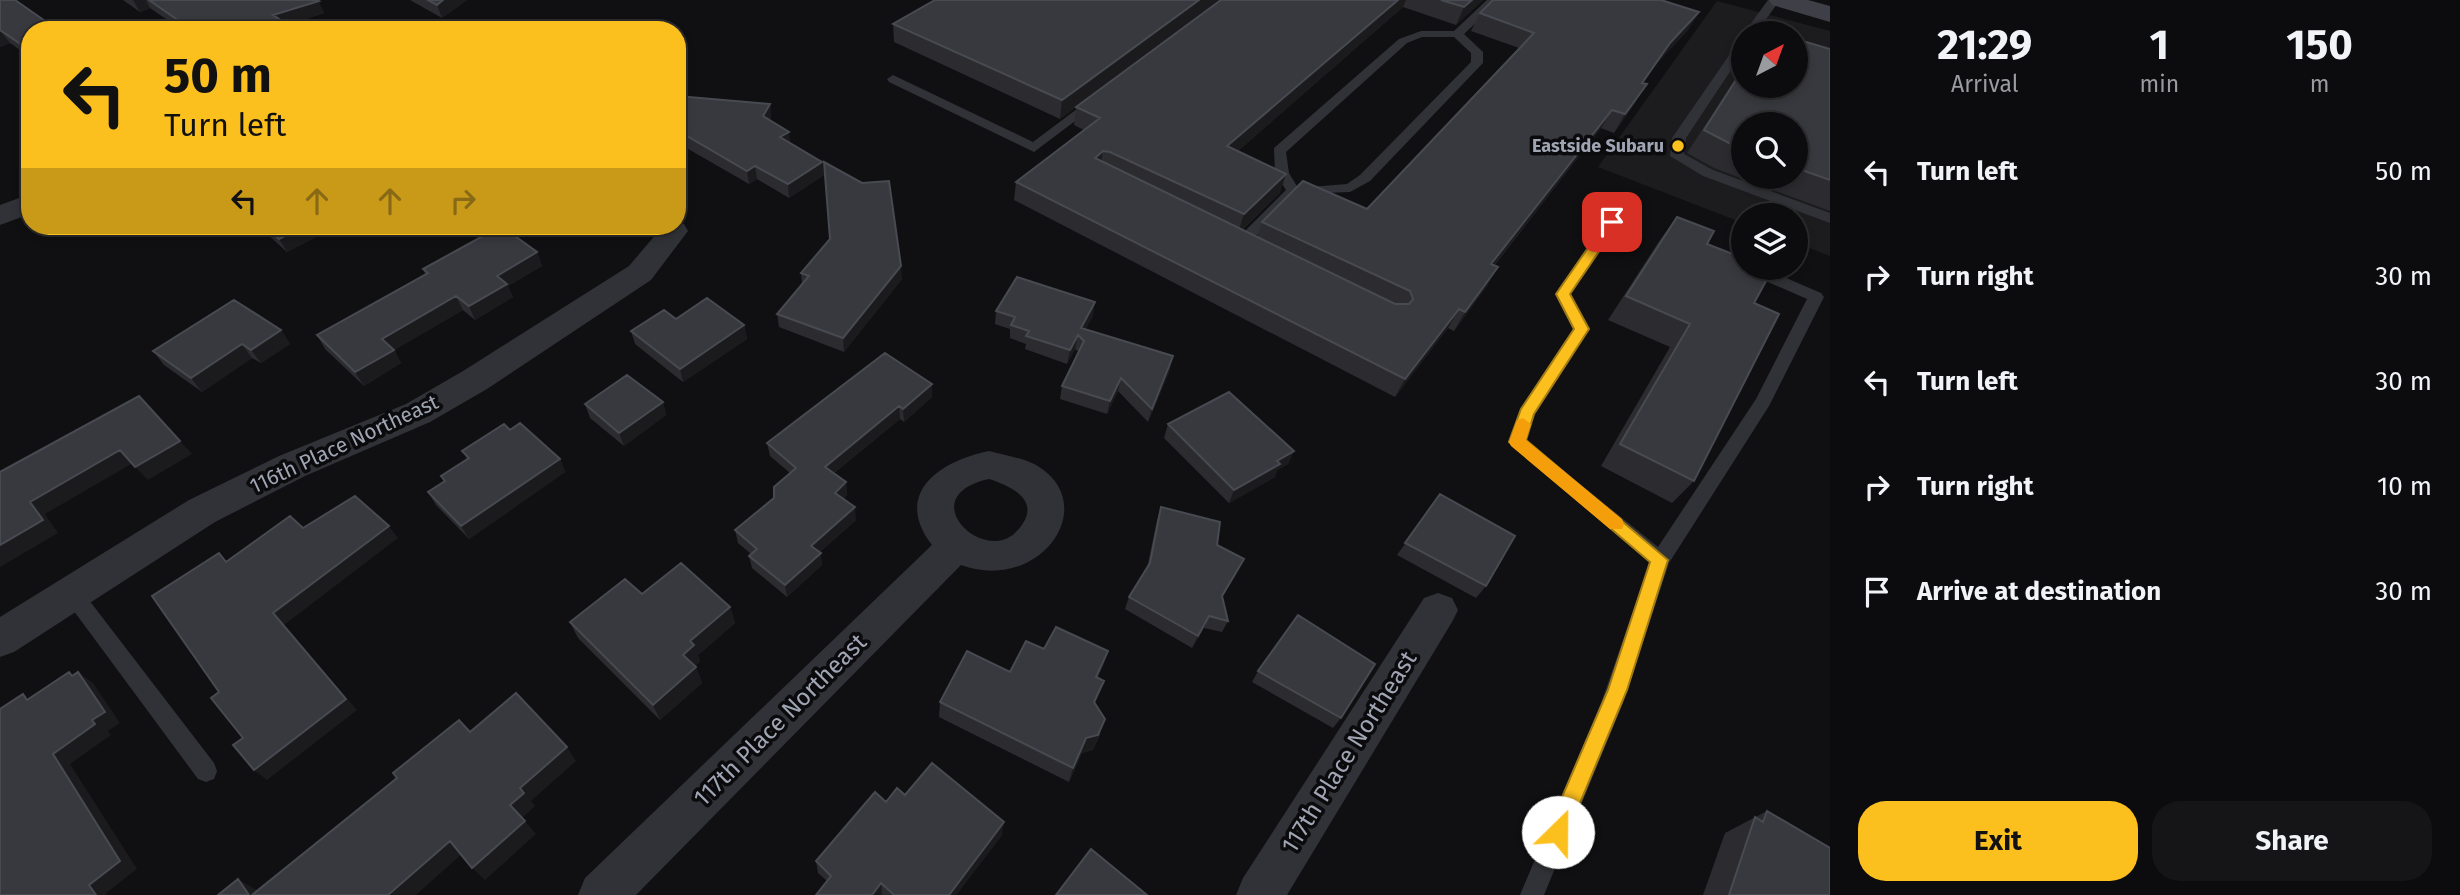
<!DOCTYPE html>
<style>
body{margin:0;font-family:"Fira Sans",sans-serif;background:#151517;color:#f1f3f6;height:100vh;display:flex;flex-direction:column;font-size:26px;white-space:nowrap}
*{box-sizing:border-box;margin:0}
p{font-size:23px;color:#9a9b9e}
.icon{flex:none;width:38px;height:38px;fill:none;stroke:currentColor;stroke-width:2;stroke-linecap:round;stroke-linejoin:round}
.map{position:relative;flex:1;overflow:hidden}
.sheet{display:flex;flex-direction:column;background:#0c0c0e;width:630px}
.sheet>*{flex:none}
.banner{position:absolute;left:21px;top:21px;width:665px;height:214px;border-radius:28px;box-shadow:0 4px 10px #0003,0 0 0 2px #2c2c2e;background:#fcc01e;color:#111;overflow:hidden}
.needle{width:46px;rotate:41deg}
.fabs{position:absolute;left:1731px;top:21px;display:grid;gap:14px}
.fabs a{display:grid;place-items:center;width:77px;height:77px;border-radius:50%;background:#0c0c0e;box-shadow:0 4px 10px #0003,0 0 0 2px #2c2c2e;font-size:35px}
.pin{position:absolute;display:grid;place-items:center;width:60px;height:60px;color:#fff;margin:-30px;border-radius:14px;box-shadow:0 4px 10px #0006}
.me{position:absolute;width:77px;margin:-38px;rotate:23deg;stroke-linejoin:round;filter:drop-shadow(0 0 5px #0008)}
.turn{display:flex;align-items:center;gap:24px;height:147px;padding:0 28px;font-size:32px}
.turn .icon{width:91px;height:91px;stroke-width:2.5}
.turn b{display:block;font-size:49px;line-height:60px}
.lanes{display:flex;align-items:center;height:66px;padding:0 28px;background:#0003;justify-content:center;gap:35px;direction:ltr}
.lanes .off{opacity:.35}
.eta{display:flex;justify-content:space-evenly;align-items:center;height:119px;text-align:center}
.eta b{font-size:42px;font-weight:700;line-height:49px}
.cta{display:flex;gap:14px;margin-top:auto;padding:14px 28px}
.cta a{flex:1;height:80px;border-radius:28px;background:#fcc01e;color:#111;font-size:28px;font-weight:700;line-height:80px;text-align:center}
.cta a+a{background:#151517;color:#f1f3f6}
ul{padding:0;list-style:none}
li{display:flex;align-items:center;gap:21px;height:105px;padding:0 28px}
li div{flex:1}
li b{display:block;font-size:26px}
li em{font-style:normal}
main{display:flex;flex:1;min-height:0}
.map>svg:first-child{display:block}
.built{fill:#1c1c1f;fill-rule:evenodd}
.lines{fill:none;stroke-linecap:round;stroke-linejoin:round}
.lane{fill:#313237;fill-rule:evenodd}
.street{fill:#313237;fill-rule:evenodd}
.secondary{fill:#3f4047;fill-rule:evenodd}
.wall{fill:#2c2c30;fill-rule:evenodd}
.shaded-wall{fill:#1b1b1e}
.building{fill:#38393e;stroke:#484a51;stroke-width:2}
.route{fill:#fcc01e;stroke:#a47d14;stroke-width:2}
.slow{fill:#f59e0b}
.poi-dot{fill:#fcc01e;stroke:#0b0b0d;stroke-width:2.5}
.labels{text-anchor:middle;dominant-baseline:central;stroke-width:7;stroke-linejoin:round;paint-order:stroke}
.far-poi-label{font-size:18px;font-weight:bold;fill:#a0a5b4;stroke:#0b0b0d;text-anchor:end}
.street-label{font-size:21px;fill:#a0a5b4;stroke:#0b0b0d}
.near-street-label{font-size:24px;fill:#a0a5b4;stroke:#0b0b0d}
</style>
<main>
<div class="map">
<svg width="1830" height="895" viewBox="0 0 1830 895">
<rect width="100%" height="100%" fill="#101012"/>
<path class="built" d="M1717,1L1830,31V256L1796,243V215H1743V223L1598,167ZM1743,33H1796V86H1743ZM1743,124H1796V177H1743Z"/>
<g class="lines">
<path class="lane" d="M1487,0H1500L1464,34L1483,52V63L1370,181L1350,192L1298,194L1246,246H1236V240L1286,190L1275,173L1274,148L1399,39L1421,31H1454ZM1422,37H1454L1471,53V62L1360,175L1347,184L1298,188L1289,173L1286,152L1407,43Z
M1768,0H1780L1756,33H1744Z
M1743,39V52L1686,138L1684,154L1713,170L1830,213V223L1703,176L1670,156L1672,138L1739,41Z
M893,75L1033,142L1089,100L1099,103L1034,152L889,82L887,79Z
M1612,217L1619,222L1571,294L1589,329L1535,414L1526,440L1658,547L1756,399L1807,299L1745,272L1743,268V267L1763,268L1821,293L1824,297L1769,406L1669,563L1623,703L1544,895H1520L1601,703L1650,563L1508,442L1521,408L1573,329L1555,294L1607,219Z
M72,585L79,587L214,763L217,771L214,779L206,782L198,779L65,599L62,593L65,587Z"/>
<path class="street" d="M30,194V214L0,225V205Z
M677,223L684,224L688,231L651,280L487,389L430,422L305,476L215,522L14,652L0,657V617L189,500L279,456L406,404L463,371L629,266L663,226H677Z
M989,451C1004,455 1023,458 1036,465C1103,504 1040,594 961,565L636,895H578L585,878L932,545C892,493 940,461 989,451ZM989,479C1017,488 1044,504 1015,533C982,564 912,496 989,479Z
M1438,593L1452,598L1458,610L1452,622L1287,895H1236L1243,878L1424,598Z"/>
<path class="secondary" d="M1769,0H1808L1830,6V22L1772,5Z"/>
</g>
<path class="wall" d="M0,0L30,30V57L10,43L0,47Z
M123,0H317L324,13L288,25L293,28L294,30H182L150,8L140,12Z
M410,0H467L442,18Z
M1219,0L1060,119L894,42L893,24Z
M1221,0H1483L1456,25L1403,7L1238,151L1280,193L1242,230L1257,237L1262,222L1367,209L1519,48L1471,31L1480,13L1699,12L1688,30L1658,62L1643,83L1635,103L1614,133L1601,128L1494,266L1487,286L1454,331L1448,328L1395,397L1014,200L1016,182L1084,130L1074,125L1076,107Z
M1830,49V211L1714,168L1687,153L1743,67V86ZM1743,124H1796V177H1743Z
M677,96L770,104L771,117L770,120L790,143L824,175L789,198L757,179L749,184L683,146L677,145Z
M862,183L902,279L844,352L779,327L777,314L802,284L801,273L830,239Z
M1677,217L1707,244L1754,303L1694,481L1672,503L1601,466L1670,347L1608,320L1660,240Z
M252,226H337L287,252L268,235L265,237Z
M537,252L542,266L508,286L513,297L475,320L463,310L394,350L401,363L364,386L325,349L317,335L425,274L423,269Z
M996,311L1093,316L1085,330L1170,370L1148,422L1118,391L1107,414L1060,399L1062,386L1079,352L1075,349L1067,364L1025,349L1026,344L1010,338V329L995,324Z
M676,319L744,325L747,339L683,382L635,344L631,331Z
M281,330L290,344L261,363L252,358L202,392L164,365L153,351Z
M885,353L932,397L904,422L900,419L834,473L846,482L847,495L843,499L856,520L820,552L822,565L787,597L752,568L749,556L751,554L738,543L735,530L774,498L790,473L770,456L767,443Z
M663,402L666,415L624,446L590,418L585,404Z
M1168,424L1294,451L1288,464L1277,470L1275,477L1229,503L1164,438Z
M510,430L560,459L565,472L469,539L436,505L428,492L444,482L441,476L467,459L462,451Z
M1440,494L1486,586L1476,598L1397,555Z
M1161,507L1217,545L1238,571L1222,598L1228,621L1222,632L1204,628L1192,648L1125,609L1129,597L1147,568L1157,520Z
M642,594L730,607L735,623L698,655L700,661L695,666L696,667L702,683L660,720L578,638L570,622Z
M1044,649L1108,651L1098,678V696L1095,703L1100,734L1093,750L1082,753L1069,782L939,717L940,702L1010,672Z
M1258,671L1341,718L1333,728L1252,682Z
M905,795L1002,835L956,895H816L827,881L818,873L816,861L886,802Z
M1767,811L1830,895H1703L1725,833Z"/>
<path class="shaded-wall" d="M133,0H146L150,8L140,12Z
M443,0H467L442,18L437,5Z
M1199,0H1219L1060,119L1062,100Z
M1398,0H1406L1403,7L1222,165L1227,146Z
M1472,0H1483L1456,25L1464,7Z
M319,1L324,13L279,28L273,15Z
M1699,12L1688,30L1658,62L1631,101L1642,83L1670,43Z
M0,30L10,43L0,47Z
M30,45V54L25,47Z
M1647,84L1635,103L1614,133L1625,114Z
M770,104L771,117L765,129L763,116Z
M1612,110L1601,128L1480,283L1491,264Z
M789,132L791,145L780,137Z
M1103,151L1100,170L1095,158Z
M822,162L824,175L789,198L788,184Z
M755,166L757,179L749,184L747,171Z
M1286,174L1280,193L1238,233L1244,214Z
M258,226H262L268,235L265,237Z
M304,226H337L287,252L279,239Z
M537,252L542,266L508,286L513,297L475,320L469,306L497,276Z
M901,266L902,279L844,352L843,338Z
M1498,267L1487,286L1454,331L1465,312Z
M456,296L463,310L394,350L401,363L364,386L355,372L382,339Z
M1095,302L1093,316L1081,338V328Z
M1459,309L1448,328L1395,397L1405,379Z
M744,325L747,339L683,382L680,369Z
M281,330L290,344L261,363L251,350Z
M1078,335L1075,349L1067,364L1070,350Z
M242,344L252,358L202,392L191,378Z
M1173,356L1170,370L1148,422L1152,409Z
M1121,378L1118,391L1107,414L1110,401Z
M932,384V397L904,422L903,409Z
M663,402L666,415L624,446L619,433Z
M899,406L900,419L826,479L825,467Z
M180,441L192,454L148,480L135,467Z
M120,450L133,463L45,514L58,533L0,567V545L30,502Z
M1294,451L1288,464L1277,470L1275,477L1229,503L1234,490L1277,461Z
M560,459L565,472L469,539L461,526Z
M846,482L847,495L836,505L835,493Z
M855,507L856,520L813,558L811,546Z
M389,526L398,538L284,625L357,710L267,780L254,770L273,613Z
M821,553L822,565L787,597L785,585Z
M1244,559L1238,571L1216,608L1222,596Z
M730,607L735,623L698,655L700,661L689,671L683,655L690,641Z
M1209,616L1204,628L1192,648L1198,636Z
M1108,651L1103,667L1091,692L1096,677Z
M696,667L702,683L660,720L653,705Z
M78,672L93,683L120,723L108,731L111,735L70,764L137,869L106,893L108,895H96L89,885L53,754L92,720Z
M1105,719L1093,750L1082,753L1069,782L1073,768L1086,738Z
M567,747L576,761L531,801L535,806L522,818L510,805L520,788Z
M525,821L536,834L485,880L472,868Z
M1004,822L1002,835L956,895H949Z
M450,841L463,853L416,895H388Z
M238,879L258,891L261,895H249Z
M881,883L882,895H872Z"/>
<path class="building" d="M0,0H15L58,30H30V45L25,47L0,30Z
M149,0H317L319,1L273,15L293,28L288,30H192Z
M428,0H443L437,5Z
M935,0H1199L1062,100L893,24Z
M1221,0H1398L1227,146L1286,174L1244,214L1110,152L1103,151L1095,158L1395,304H1409L1413,299L1410,291L1262,222L1303,181L1367,209L1534,33L1480,13L1493,0H1661L1699,12L1670,43L1642,83L1647,84L1625,114L1612,110L1491,264L1498,267L1465,312L1459,309L1405,379L1016,182L1100,118L1076,107Z
M1441,0H1472L1464,7Z
M1768,30L1778,33H1766Z
M1796,39L1830,49V180L1796,168V124H1743V149L1731,144L1704,130L1743,69V86H1796Z
M677,96L770,104L763,116L789,132L780,137L822,162L788,184L755,166L747,171L680,132H677Z
M824,162L862,183L889,181L901,266L843,338L777,314L809,276L801,273L830,239Z
M1677,217L1714,231L1707,244L1743,258V268H1766L1772,270L1754,303L1779,314L1694,481L1620,444L1690,324L1626,296Z
M264,226H304L279,239Z
M501,226L537,252L497,276L507,284L469,306L456,296L382,339L394,350L355,372L317,335L428,273L423,269Z
M1017,277L1095,302L1081,328L1173,356L1152,409L1121,378L1110,401L1062,386L1084,341L1078,335L1070,350L1026,336L1029,331L1011,325L1015,317L996,311Z
M707,298L744,325L680,369L631,331L664,310L676,319Z
M234,300L281,330L251,350L242,344L191,378L153,351Z
M885,353L932,384L903,409L899,406L825,467L846,482L835,493L855,507L811,546L821,553L785,585L749,556L757,549L735,530L774,498V487L796,468L767,443Z
M627,375L663,402L619,433L585,404Z
M1229,392L1294,451L1277,461L1280,464L1234,490L1168,424Z
M139,396L180,441L135,467L120,450L30,502L43,520L0,545V472Z
M520,423L560,459L461,526L428,492L445,481L441,476L469,458L462,451L504,424L510,430Z
M1440,494L1515,536L1486,586L1405,543Z
M355,496L389,526L273,613L346,699L254,770L233,745L243,738L211,698L219,692L152,596L219,553L226,562L290,516L303,528Z
M1161,507L1220,522L1217,545L1244,559L1222,596L1228,621L1209,616L1198,636L1129,597L1150,563Z
M681,563L730,607L690,641L694,645L683,655L696,667L653,705L570,622L625,579L642,594Z
M1298,615L1375,664L1341,718L1258,671Z
M1056,627L1108,651L1096,677L1104,681L1094,702L1105,719L1098,735L1086,738L1073,768L940,702L967,651L1010,672L1026,641L1044,649Z
M69,672L72,676L78,672L105,712L92,720L95,724L53,754L120,861L89,885L96,895H0V709L23,694L27,700Z
M516,693L567,747L520,788L524,793L510,805L525,821L472,868L450,841L388,895H252L397,778L393,773L459,720L470,732Z
M932,763L1004,822L949,895H894L881,883L872,895H816L831,876L816,861L875,792L886,802L897,788L905,795Z
M1767,811L1830,848V895H1729L1755,817L1763,822Z
M1091,849L1147,895H1056Z
M238,879L249,895H218Z"/>
<path class="route" d="M1608,219L1619,222L1570,294L1589,329L1534,414L1526,440L1668,560L1627,690L1565,839L1558,842L1550,839L1547,832L1608,690L1650,562L1509,442L1521,409L1574,329L1556,294Z"/>
<path class="slow" d="M1523,418L1531,424L1526,440L1622,519L1624,524L1622,529H1610L1511,446L1509,442L1517,420Z"/>
<circle class="poi-dot" cx="1678" cy="146" r="7"/>
<g class="labels">
<g class="far-poi-label">
<text x="1664" y="146">Eastside Subaru</text>
</g>
<g class="street-label">
<text transform="translate(344 444) rotate(-25)">116th Place Northeast</text>
</g>
<g class="near-street-label">
<text transform="translate(780 720) rotate(-45)">117th Place Northeast</text>
<text transform="translate(1349 752) rotate(-58)">117th Place Northeast</text>
</g>
</g>
</svg>
<div class="fabs">
<a><svg class="needle" viewBox="-14 -14 28 28"><path d="M0-13l5 13h-10z" fill="#e53935"/><path d="M0 13l5-13h-10z" fill="#9a9b9e"/></svg></a>
<a><svg class="icon" aria-label="search" viewBox="0 0 24 24"><circle cx="10" cy="10" r="6"/><path d="M15 15l6 6"/></svg></a>
<a><svg class="icon" aria-label="layers" viewBox="0 0 24 24"><path d="M12 4l9 5-9 5-9-5zM3 14l9 5 9-5"/></svg></a>
</div>
<div class="pin" style="left:1612px;top:222px;background:#d93025"><svg class="icon" aria-label="arrive" viewBox="0 0 24 24"><path d="M6 21V4h12l-3 4 3 4H6"/></svg></div>
<svg class="me" style="left:1558px;top:832px" viewBox="-20 -20 40 40"><circle r="19" fill="#fff"/><path d="M0-13L10 11 0 6-10 11z" fill="#fcc01e"/></svg>
<div class="banner">
<div class="turn"><svg class="icon" aria-label="left" viewBox="0 0 24 24"><path d="M17 20v-9H6M10 6l-5 5 5 5"/></svg><div><b>50 m</b>Turn left</div></div>
<div class="lanes"><svg class="icon" aria-label="left" viewBox="0 0 24 24"><path d="M17 20v-9H6M10 6l-5 5 5 5"/></svg><svg class="icon off" aria-label="ahead" viewBox="0 0 24 24"><path d="M12 20V5M6 11l6-6 6 6"/></svg><svg class="icon off" aria-label="ahead" viewBox="0 0 24 24"><path d="M12 20V5M6 11l6-6 6 6"/></svg><svg class="icon off" aria-label="right" viewBox="0 0 24 24"><path d="M7 20v-9h11M14 6l5 5-5 5"/></svg></div>
</div>
</div>
<section class="sheet">
<div class="eta">
<div><b>21:29</b><p>Arrival</p></div>
<div><b>1</b><p>min</p></div>
<div><b>150</b><p>m</p></div>
</div>
<ul>
<li><svg class="icon" aria-label="left" viewBox="0 0 24 24"><path d="M17 20v-9H6M10 6l-5 5 5 5"/></svg><div><b>Turn left</b></div><em>50 m</em></li>
<li><svg class="icon" aria-label="right" viewBox="0 0 24 24"><path d="M7 20v-9h11M14 6l5 5-5 5"/></svg><div><b>Turn right</b></div><em>30 m</em></li>
<li><svg class="icon" aria-label="left" viewBox="0 0 24 24"><path d="M17 20v-9H6M10 6l-5 5 5 5"/></svg><div><b>Turn left</b></div><em>30 m</em></li>
<li><svg class="icon" aria-label="right" viewBox="0 0 24 24"><path d="M7 20v-9h11M14 6l5 5-5 5"/></svg><div><b>Turn right</b></div><em>10 m</em></li>
<li><svg class="icon" aria-label="arrive" viewBox="0 0 24 24"><path d="M6 21V4h12l-3 4 3 4H6"/></svg><div><b>Arrive at destination</b></div><em>30 m</em></li>
</ul>
<div class="cta"><a>Exit</a><a>Share</a></div>
</section>
</main>
